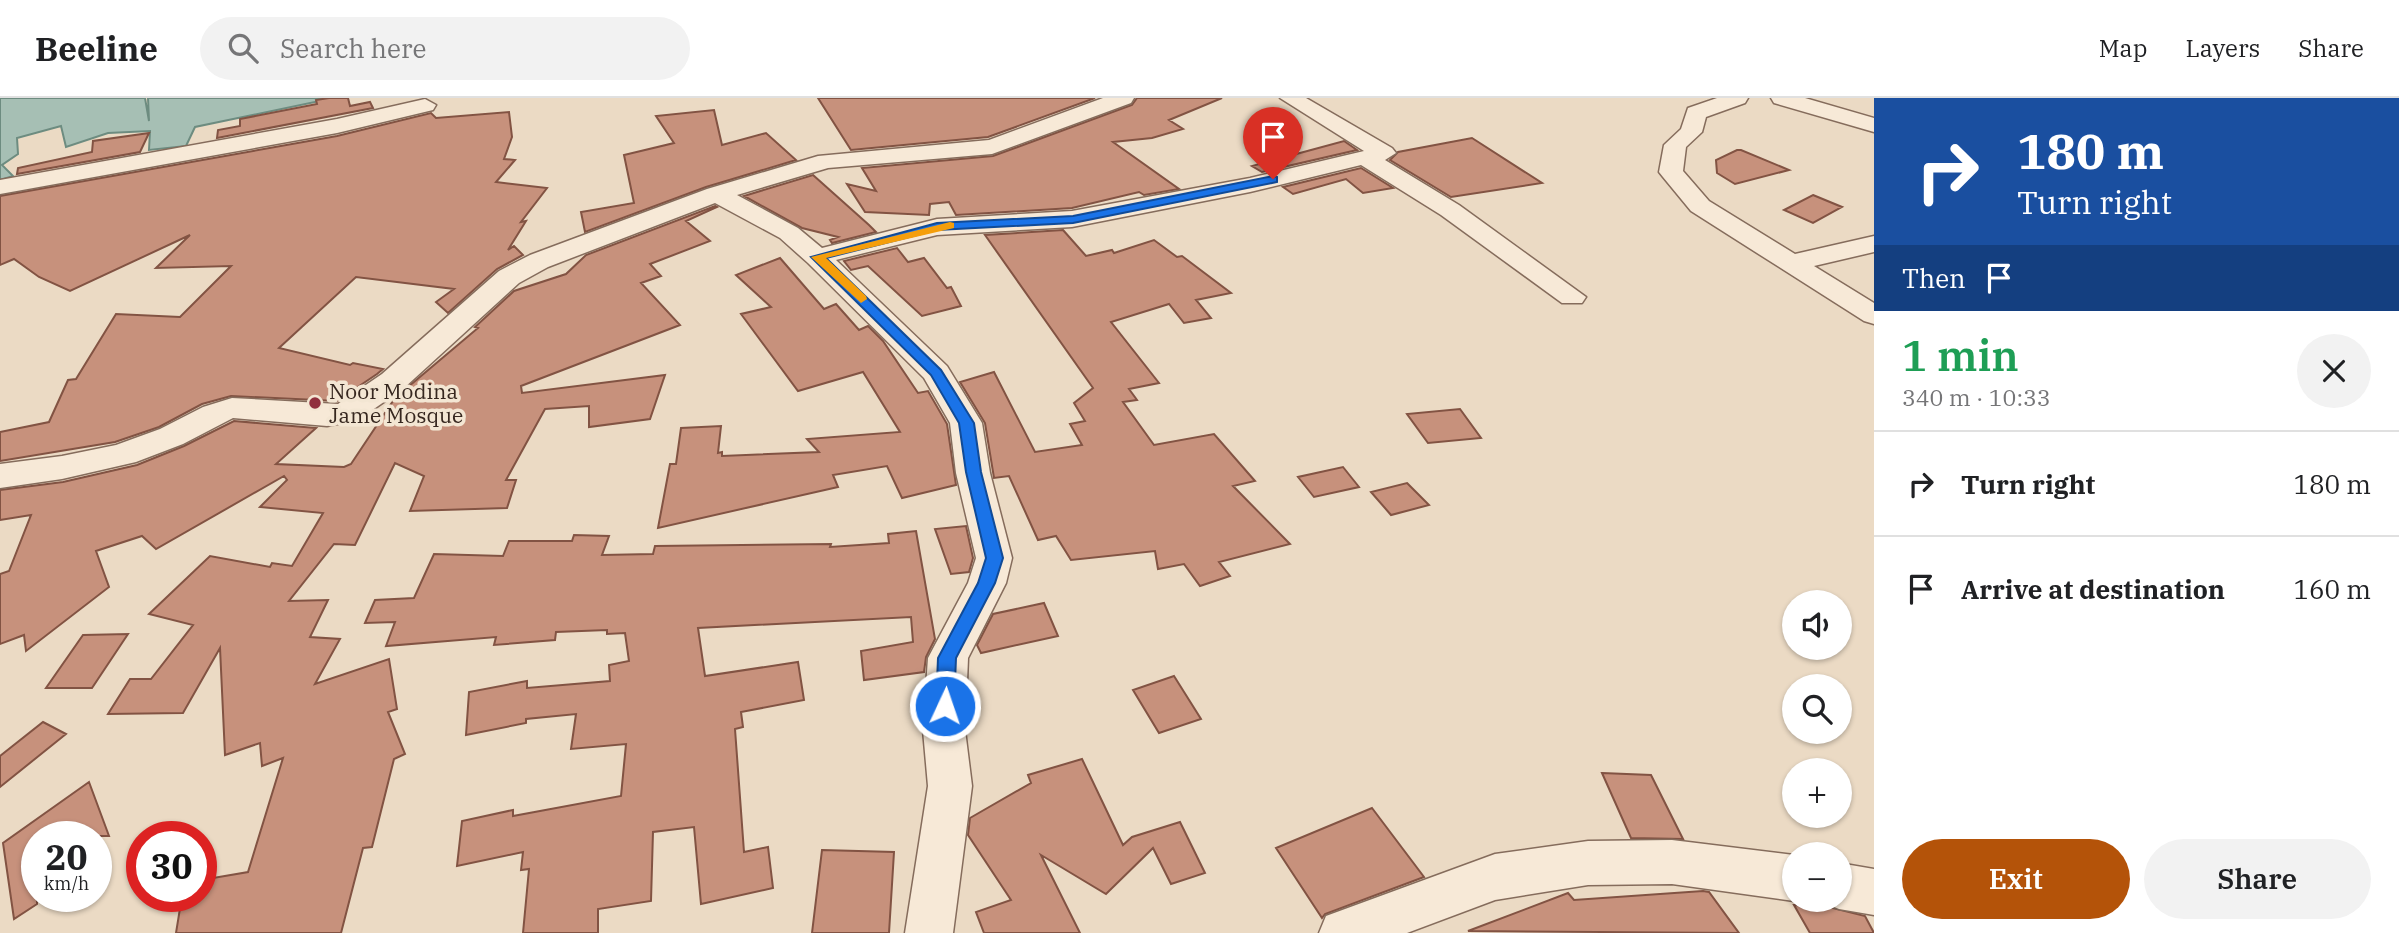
<!DOCTYPE html>
<meta charset="utf-8">
<style>
body{margin:0;font-family:"IBM Plex Serif",serif;background:#f2f2f2;color:#202124;height:100vh;display:flex;flex-direction:column;font-size:26px;white-space:nowrap}
*{box-sizing:border-box;margin:0}
p{font-size:23px;color:#757577}
.icon{flex:none;width:38px;height:38px;fill:none;stroke:currentColor;stroke-width:2;stroke-linecap:round;stroke-linejoin:round}
.map{position:relative;flex:1;overflow:hidden}
.panel{display:flex;flex-direction:column;background:#fff;width:525px}
.panel>*{flex:none}
.guide{background:#1a4fa0;color:#fff;overflow:hidden}
.controls{position:absolute;left:1782px;top:492px;display:grid;gap:14px}
.controls a{display:grid;place-items:center;width:70px;height:70px;border-radius:50%;background:#fff;box-shadow:0 2px 5px #0004;font-size:35px}
.speed{position:absolute;left:21px;top:723px;display:flex;gap:14px;font-size:35px;font-weight:700;text-align:center}
.speed>*{display:grid;place-content:center;width:91px;height:91px;border-radius:50%;background:#fff;box-shadow:0 2px 5px #0004;line-height:1}
.speed small{font-size:18px;font-weight:400}
.speed .limit{border:10px solid #d22;background:#fff;color:#111}
.pin{position:absolute;display:grid;place-items:center;width:60px;height:60px;color:#fff;margin:-72px -30px;border-radius:50% 50% 50% 0;rotate:-45deg;box-shadow:0 0 7px #0007}
.pin .icon{rotate:45deg}
.me{position:absolute;width:77px;margin:-38px;rotate:3deg;stroke-linejoin:round;filter:drop-shadow(0 0 5px #0008)}
.turn{display:flex;align-items:center;gap:24px;height:147px;padding:0 28px;font-size:32px}
.turn .icon{width:91px;height:91px;stroke-width:2.5}
.turn b{display:block;font-size:49px;line-height:60px}
.then{display:flex;align-items:center;height:66px;padding:0 28px;background:#0003;gap:14px;font-size:26px}
.round{display:grid;place-items:center;flex:none;width:74px;height:74px;border-radius:37px;background:#f2f2f2}
.headline{display:flex;align-items:center;justify-content:space-between;height:119px;padding:0 28px}
h1{font-size:42px;font-weight:600;line-height:52px;color:#1e9e55}
.primary-button{display:flex;gap:14px;margin-top:auto;padding:14px 28px}
.primary-button a{flex:1;height:80px;border-radius:42px;background:#b45309;color:#fff;font-size:28px;font-weight:600;line-height:80px;text-align:center}
.primary-button a+a{background:#f2f2f2;color:#202124}
ul{padding:0;list-style:none}
li{display:flex;align-items:center;gap:21px;height:105px;padding:0 28px;border-top:2px solid #e0e0e0}
li div{flex:1}
li b{display:block;font-size:26px}
li em{font-style:normal}
header{display:flex;align-items:center;gap:42px;box-sizing:border-box;height:98px;padding:0 35px;background:#fff;border-bottom:2px solid #e0e0e0}
header strong{font-size:33px}
nav{display:flex;gap:38px;margin-inline-start:auto;font-size:24px}
.search{width:490px;height:63px;background:#f2f2f2;display:flex;align-items:center;gap:18px;box-sizing:border-box;padding:0 24px;border-radius:38px;color:#757577;font-size:26px}
main{display:flex;flex:1;min-height:0}
.map>svg:first-child{display:block}
.water{fill:#a6bfb4;stroke:#6d8c80;stroke-width:2}
.building{fill:#c7917c;stroke:#825343;stroke-width:2}
.lines{fill:none;stroke-linecap:round;stroke-linejoin:round}
.minor-casing{stroke:#856c5c;stroke-width:3}
.minor{fill:#f7e9d7;fill-rule:evenodd}
.route{fill:#1a73e8;stroke:#114b97;stroke-width:2}
.slow{fill:#f59e0b}
.poi-dot{fill:#902f3d;stroke:#f3e6d3;stroke-width:2.5}
.labels{text-anchor:middle;dominant-baseline:central;stroke-width:7;stroke-linejoin:round;paint-order:stroke}
.poi-label{font-size:21px;fill:#36271f;stroke:#f3e6d3;text-anchor:start}
</style>
<header>
<strong>Beeline</strong>
<div class="search"><svg class="icon" aria-label="search" viewBox="0 0 24 24"><circle cx="10" cy="10" r="6"/><path d="M15 15l6 6"/></svg>Search here</div>
<nav><a>Map</a><a>Layers</a><a>Share</a></nav>
</header>
<main>
<div class="map">
<svg width="1874" height="835" viewBox="0 0 1874 835">
<rect width="100%" height="100%" fill="#ebdac4"/>
<path class="water" d="M0,0H145L149,23L148,0H334L195,29L186,48L149,52L150,33L108,35L66,49L61,28L17,40L18,56L2,67L13,78L0,82Z"/>
<path class="building" d="M329,0H348L350,8L370,4L373,10L217,40L218,32L240,28V21L317,6L316,2Z
M818,0H1095L988,39L851,52Z
M1137,0H1222L1169,22L1183,31L1152,40L1113,44L1179,91L1144,97L1139,94L1072,110L956,117L949,104L930,106L929,117L865,114L847,86L876,93L862,70L993,58L1132,7Z
M714,12L722,47L766,35L796,62L706,89L585,134L581,114L634,105L624,57L674,45L656,18Z
M509,14L512,39L504,61L515,62L496,84L547,90L521,124L526,123L508,152L514,148L523,157L497,171L448,215L436,204L454,191L356,179L279,250L350,267L353,265L383,271L377,276L337,303L231,298L202,306L159,329L115,344L0,363V334L49,324L68,282L76,281L116,216L180,219L231,168L156,170L190,137L70,193L39,179L14,161L0,167V98L337,38L431,15L436,20Z
M149,35L140,54L17,76L18,70L92,54L93,43Z
M1472,40L1542,85L1451,99L1390,62L1398,54Z
M1344,43L1357,52L1262,74L1252,68Z
M1737,52H1741L1789,72L1735,86L1717,75L1716,62Z
M1361,70L1393,90L1363,95L1346,81L1293,96L1283,89Z
M813,77L869,127L876,134L832,145L830,142L838,139L802,130L744,98Z
M1813,97L1842,109L1813,125L1784,112Z
M715,108L717,109L686,123L710,143L650,166L661,178L641,185L680,227L521,288L522,295L665,277L650,321L589,329V308L545,311L506,382H516L507,410L410,413L424,378L395,365L355,447L334,446L289,503L328,502L310,539L340,541L315,586L389,561L397,611L388,614L405,656L394,661L372,749L363,750L341,835H176L182,798H201V782L248,774L283,660L262,668L260,645L225,657L220,550L183,615L108,616L130,581H151L193,527L149,516L210,458L270,469L272,465L292,468L323,415L260,409L287,382L284,378L156,451L142,438L96,453L109,489L26,553L24,537L0,546V476L9,473L31,417L0,422V392L63,384L137,367L184,348L234,323L316,330L276,366L344,369L351,366L395,300L478,230L475,229L514,193L566,176L586,157Z
M1063,132L1086,158L1112,152L1114,155L1154,142L1177,159L1182,158L1231,195L1196,202L1211,220L1184,225L1169,206L1111,224L1159,285L1129,291L1137,302L1123,304L1154,347L1214,336L1255,383L1233,388L1290,446L1219,464L1230,478L1200,488L1184,466L1158,471L1155,453L1071,462L1056,438L1038,442L1009,378L994,380L985,325L960,284L994,274L1035,354L1082,347L1070,326L1085,323L1074,305L1093,290L985,137Z
M897,150L908,164L924,160L947,190L951,189L961,208L922,218L868,168L851,172L844,163Z
M780,160L824,211L836,206L859,232L868,228L883,243L918,295L928,293L947,326L956,387L902,400L887,368L833,377L838,389L658,430L670,366H676L681,330L721,328L718,355L722,354V358L819,354L807,341L900,334L863,274L798,293L741,216L771,209L736,177Z
M1460,311L1481,340L1428,345L1407,316Z
M1343,369L1359,389L1314,399L1298,379Z
M1407,385L1429,407L1391,417L1371,394Z
M966,428L973,460L969,474L951,476L935,431Z
M916,433L935,541L926,559L924,574L864,582L861,553L913,544L911,519L698,530L705,578L798,564L804,602L741,614L743,629L735,631L744,754L768,749L773,790L701,806L694,729L653,734L651,803L598,811V835H523L529,771L521,772L523,754L457,768L462,723L513,712V718L621,698L626,646L571,651L576,616L526,621V625L466,637L469,594L527,583V590L610,583L609,567L629,563L625,535L607,536V532L556,534L555,542L494,547L496,539L386,548L395,524L365,525L375,502L414,500L434,456L503,458L509,443H572L574,437L609,438L602,457L653,456L655,448L831,446L830,449L889,445L888,436Z
M1044,505L1058,538L981,555L977,547L993,516Z
M128,536L92,590H46L83,537Z
M1174,578L1201,621L1159,635L1133,592Z
M43,624L66,636L0,689V658Z
M1082,661L1123,747L1132,739L1180,724L1205,775L1171,786L1153,750L1106,796L1041,757L1080,835H984L976,814L1011,802L968,737L970,720L1031,685L1028,677Z
M1602,675L1651,677L1683,741L1631,740Z
M89,684L109,738H37V806L14,821L3,745Z
M1372,710L1424,779L1325,816L1322,820L1276,750Z
M822,752L894,754L889,835H812Z
M1703,793L1709,794L1739,835L1468,833L1568,795L1574,802Z
M1794,807L1825,808L1865,818L1874,835H1810Z"/>
<g class="lines">
<g class="minor-casing">
<path id="minor" d="M1103,0H1134L1131,5L992,56L828,70L737,97L798,130L822,150L937,121L1072,113L1250,80L1364,53L1280,0H1306L1392,50L1396,55L1385,62L1459,107L1586,199L1582,205H1562L1441,117L1361,67L1250,94L1072,129L937,137L836,162L947,268L982,325L990,375L1012,460L1006,485L968,560L965,632L972,688L953,835H905L928,688L923,632L928,560L968,485L976,460L956,375L950,325L924,280L808,165L780,140L715,105L548,169L519,185L404,290L358,322L327,328L233,320L183,346L136,364L62,381L0,390V366L62,358L116,347L160,331L203,309L232,300L338,306L382,276L499,173L530,157L707,91L818,58L989,42Z
M1717,0H1748L1745,5L1706,19L1702,34L1686,49L1683,73L1709,103L1795,156L1874,138V154L1814,168L1874,205V226L1864,223L1691,113L1663,79L1659,74L1664,47L1681,31L1688,10Z
M1771,0H1805L1874,20V34L1774,5Z
M425,1L436,7L433,12L337,35L0,96V82L337,21Z
M1672,742L1794,757V802H1797L1794,803L1672,786L1588,787L1495,802L1407,835H1319L1326,818L1495,756L1588,743Z
M1839,765L1874,771V817L1839,811L1822,804L1821,802H1839Z"/>
</g>
<use href="#minor" class="minor"/>
</g>
<path class="route" d="M1273,78L1277,79V84L1073,125L937,132L826,160L941,272L974,325L981,374L1003,460L995,485L956,560L954,608L952,614H938L936,608L938,560L978,485L986,460L966,374L959,325L931,277L811,159L937,125L1073,118Z"/>
<path class="slow" d="M950,124L954,125V130L826,160L866,198L867,201L861,205L811,159Z"/>
<circle class="poi-dot" cx="315" cy="305" r="7"/>
<g class="labels">
<g class="poi-label">
<text x="329" y="293">Noor Modina<tspan x="329" dy="24">Jame Mosque</tspan></text>
</g>
</g>
</svg>
<div class="controls">
<a><svg class="icon" aria-label="sound" viewBox="0 0 24 24"><path d="M4 9h4l5-4v14l-5-4H4zM17 9q2 3 0 6"/></svg></a>
<a><svg class="icon" aria-label="search" viewBox="0 0 24 24"><circle cx="10" cy="10" r="6"/><path d="M15 15l6 6"/></svg></a>
<a>+</a>
<a>−</a>
</div>
<div class="speed"><div>20<small>km/h</small></div><div class="limit">30</div></div>
<div class="pin" style="left:1273px;top:81px;background:#d93025"><svg class="icon" aria-label="arrive" viewBox="0 0 24 24"><path d="M6 21V4h12l-3 4 3 4H6"/></svg></div>
<svg class="me" style="left:945px;top:608px" viewBox="-20 -20 40 40"><circle r="17" fill="#1a73e8" stroke="#fff" stroke-width="3"/><path d="M0-11L8 9 0 5-8 9z" fill="#fff"/></svg>
</div>
<section class="panel">
<div class="guide">
<div class="turn"><svg class="icon" aria-label="right" viewBox="0 0 24 24"><path d="M7 20v-9h11M14 6l5 5-5 5"/></svg><div><b>180 m</b>Turn right</div></div>
<div class="then">Then<svg class="icon" aria-label="arrive" viewBox="0 0 24 24"><path d="M6 21V4h12l-3 4 3 4H6"/></svg></div>
</div>
<div class="headline"><div><h1>1 min</h1><p>340 m · 10:33</p></div><a class="round"><svg class="icon" aria-label="close" viewBox="0 0 24 24"><path d="M6 6l12 12M18 6L6 18"/></svg></a></div>
<ul>
<li><svg class="icon" aria-label="right" viewBox="0 0 24 24"><path d="M7 20v-9h11M14 6l5 5-5 5"/></svg><div><b>Turn right</b></div><em>180 m</em></li>
<li><svg class="icon" aria-label="arrive" viewBox="0 0 24 24"><path d="M6 21V4h12l-3 4 3 4H6"/></svg><div><b>Arrive at destination</b></div><em>160 m</em></li>
</ul>
<div class="primary-button"><a>Exit</a><a>Share</a></div>
</section>
</main>
